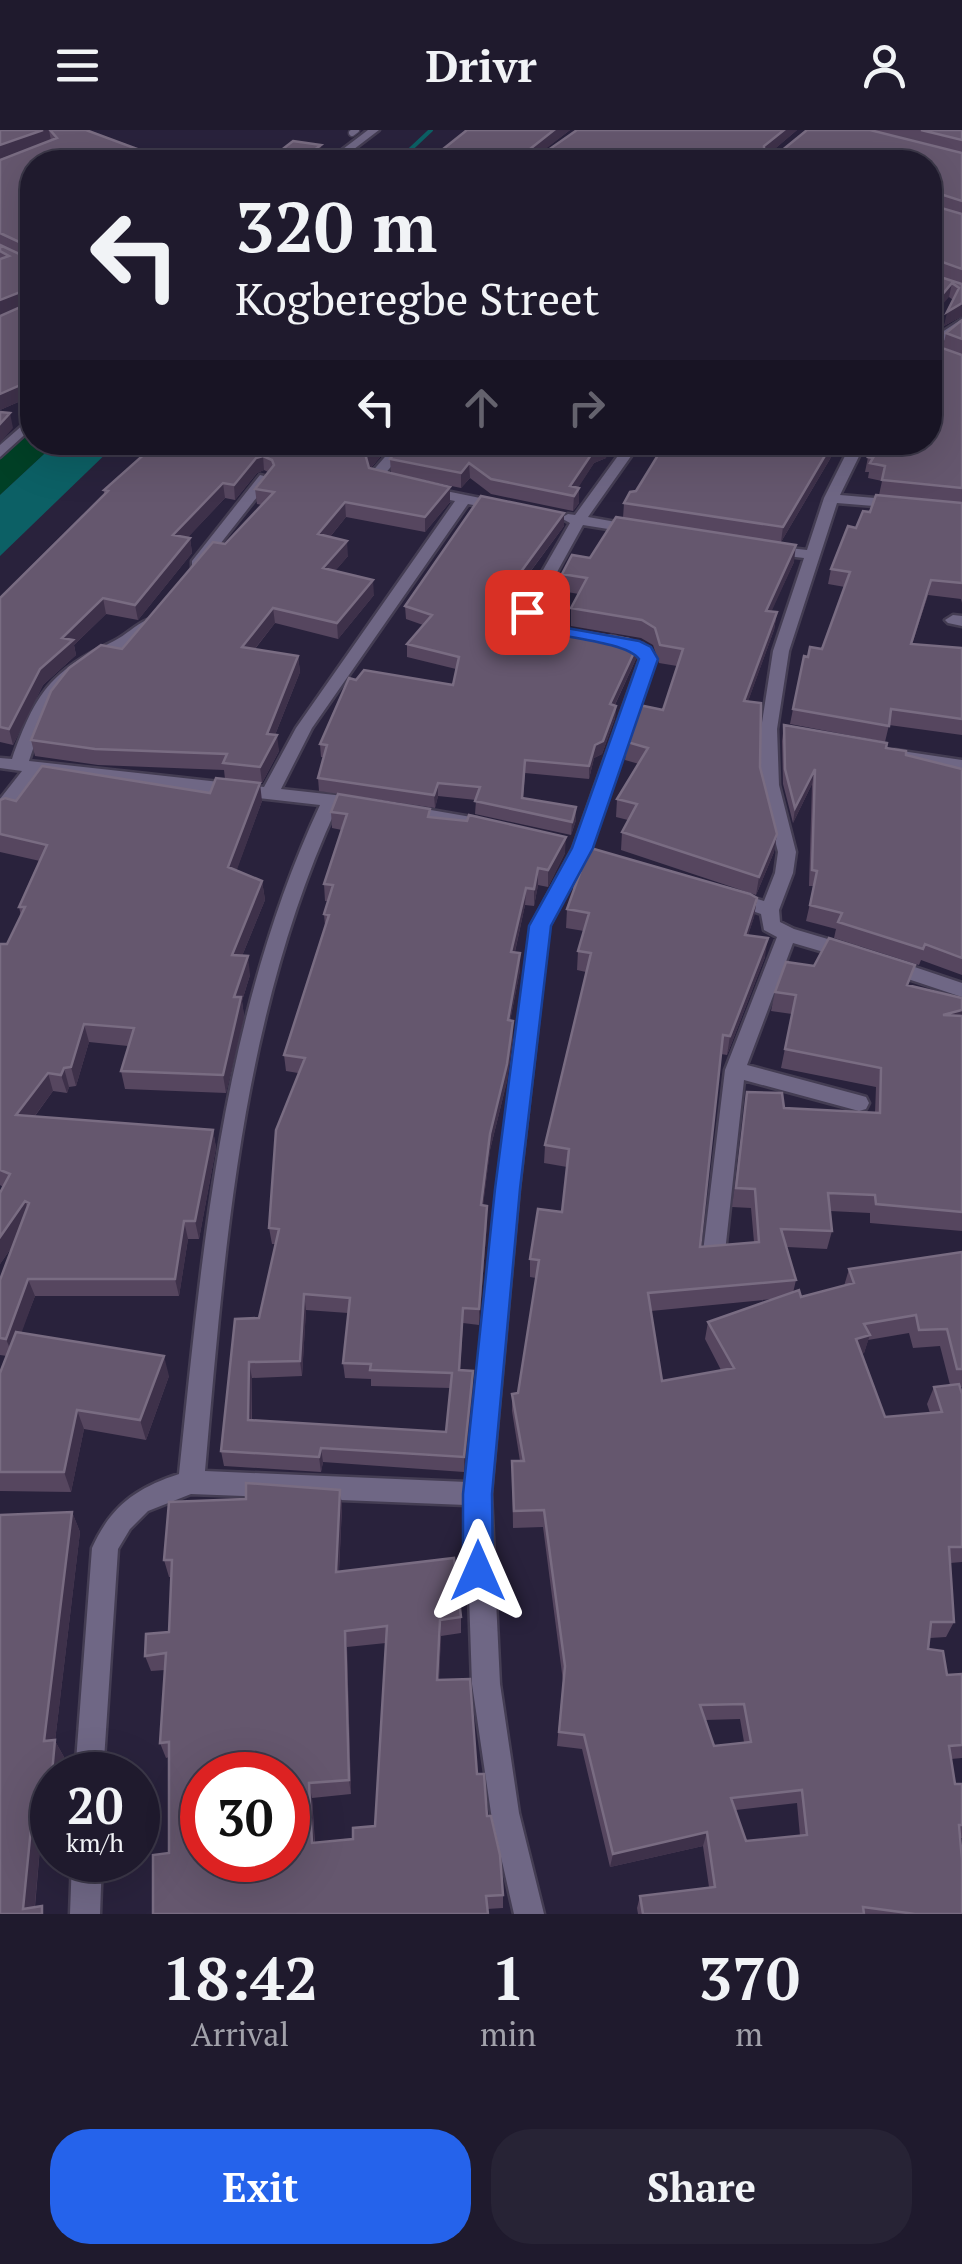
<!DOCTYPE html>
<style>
body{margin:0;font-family:"PT Serif",serif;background:#272335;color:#f1f3f6;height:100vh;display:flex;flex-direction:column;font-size:38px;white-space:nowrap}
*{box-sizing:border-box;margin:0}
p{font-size:32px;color:#a1a1aa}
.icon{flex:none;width:55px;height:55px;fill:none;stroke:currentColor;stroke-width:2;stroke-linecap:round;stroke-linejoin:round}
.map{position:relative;height:1784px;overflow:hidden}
.sheet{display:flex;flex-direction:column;background:#1f1a2d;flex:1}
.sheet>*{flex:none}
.guide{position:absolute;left:20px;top:20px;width:922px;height:305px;border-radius:40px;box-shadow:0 10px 40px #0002,0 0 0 2px #3c3849;background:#1f1a2d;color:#f1f3f6;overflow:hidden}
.speed{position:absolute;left:30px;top:1622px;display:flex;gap:20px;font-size:50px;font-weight:700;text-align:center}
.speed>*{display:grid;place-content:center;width:130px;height:130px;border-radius:50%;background:#1f1a2d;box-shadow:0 10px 40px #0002,0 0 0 2px #3c3849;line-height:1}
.speed small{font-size:25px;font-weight:400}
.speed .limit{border:15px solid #d22;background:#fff;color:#111}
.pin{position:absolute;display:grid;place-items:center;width:85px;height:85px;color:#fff;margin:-42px;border-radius:20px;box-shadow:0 5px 15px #0006}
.me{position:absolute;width:110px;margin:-55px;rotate:0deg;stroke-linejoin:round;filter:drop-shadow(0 0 8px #0008)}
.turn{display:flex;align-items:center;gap:35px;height:210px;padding:0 50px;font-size:45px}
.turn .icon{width:130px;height:130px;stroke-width:2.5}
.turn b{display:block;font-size:70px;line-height:85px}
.lanes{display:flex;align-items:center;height:95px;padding:0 50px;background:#0003;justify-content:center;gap:50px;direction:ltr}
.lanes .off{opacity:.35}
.eta{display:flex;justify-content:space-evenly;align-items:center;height:170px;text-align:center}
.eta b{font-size:60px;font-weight:600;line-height:70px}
.primary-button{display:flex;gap:20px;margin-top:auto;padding:20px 50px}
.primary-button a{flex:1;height:115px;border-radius:40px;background:#2563eb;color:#fff;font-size:40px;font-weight:600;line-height:115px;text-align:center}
.primary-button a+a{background:#272335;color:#f1f3f6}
header{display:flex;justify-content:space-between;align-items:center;height:130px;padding:0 50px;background:#1f1a2d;font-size:45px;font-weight:600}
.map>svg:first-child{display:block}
.green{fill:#004026}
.water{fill:#0c6065}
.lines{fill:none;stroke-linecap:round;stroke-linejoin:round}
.stream{stroke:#0c6065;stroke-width:4}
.lane-casing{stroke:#443d53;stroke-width:9}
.street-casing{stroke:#443d53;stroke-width:5}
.lane{stroke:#6f6785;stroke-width:6}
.street{fill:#6f6785;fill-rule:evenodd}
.wall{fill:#56465f;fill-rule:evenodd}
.shaded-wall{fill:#3e314a}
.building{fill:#65576e;stroke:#796c82;stroke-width:2.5;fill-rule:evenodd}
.route{fill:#2563eb;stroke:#184099;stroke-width:2.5}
</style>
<header><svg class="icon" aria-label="menu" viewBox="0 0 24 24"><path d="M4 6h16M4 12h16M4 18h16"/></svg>Drivr<svg class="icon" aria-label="person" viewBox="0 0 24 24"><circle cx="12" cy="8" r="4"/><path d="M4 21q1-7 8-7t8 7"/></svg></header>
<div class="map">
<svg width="962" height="1784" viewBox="0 0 962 1784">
<rect width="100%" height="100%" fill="#29223c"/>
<path class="green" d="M32,294V312L56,313L0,365V325Z"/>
<path class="water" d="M56,313H117L0,426V365Z"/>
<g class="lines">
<path class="stream" d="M397,32L431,0"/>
<g class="lane-casing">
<path id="lane" d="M352,3L356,0"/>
</g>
<g class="street-casing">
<path id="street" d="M368,0H379L337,32H326Z
M962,189V199L930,220V210Z
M32,287V298L0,327V315Z
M398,312H412L384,345L399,354L392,358L373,352L370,344Z
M628,312H641L588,387L633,395L640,399L633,403L583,395L535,482V489L566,502L558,507L523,495L519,482L570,393L561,388L568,384L575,385Z
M852,312H866L840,365L898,370L905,374L898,378L837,373L789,521L777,599L779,655L796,722L793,743L779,780L780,792L794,799L858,818L861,823L851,830L793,813L747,935L859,965L866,967L869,973L866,979L859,981L744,950L725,1122L722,1129L714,1131L706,1129L703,1122L725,940L777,807L764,800L761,784L724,771L722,767L731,761L764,771L775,743L778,722L761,655V599L773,521L804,428L771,424L764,420L771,416L807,420L824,368Z
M260,345L272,348L202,437H192V431Z
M426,357L500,372L507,376L500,380L468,374L312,598L281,659L344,666L353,672L350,676L337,677C241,885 225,1116 205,1341L467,1352L497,1059L531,796L573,718L640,529L632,521L603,511L611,506L643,514L656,529L591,718L549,796L519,1059L491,1364L500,1554L519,1683L544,1784H514L491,1683L472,1554L466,1375L191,1364L148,1381L130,1399L118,1419L103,1645H75L92,1418C111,1376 136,1358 179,1344C203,1116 222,885 320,675L39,643L6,685L0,687V669L22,641L0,638V628L12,629C36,562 50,542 114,511C126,505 135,495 147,490L155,495C138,515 115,519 93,532C56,554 42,592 29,631L264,657L296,598L455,371L421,364L419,361Z
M953,485L962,486V496L948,493L945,490Z
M895,620L962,630V640L889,629V621Z
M402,675L477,688L486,694L477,700L396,685L393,681L396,677Z
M888,828L962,853V867L881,840L878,835L881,830Z
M72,1730H102L100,1784H70Z"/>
</g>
<use href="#lane" class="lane"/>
<use href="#street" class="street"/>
</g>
<path class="wall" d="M0,0H86L32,32V266L0,280Z
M467,0H570L541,22L544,23L797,0L771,22H780L807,0H962V154L931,142L962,154V186L944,196L953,170L949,167L431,32Z
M962,190V225L943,217L946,203Z
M930,215L962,225V373L879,365L882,351L868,348L869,342H865L868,327L930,312Z
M158,312H387L381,318V326L370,339L391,343L390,329L429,322L606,328L594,333L578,357L579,373L573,381L491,364L470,348L461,358L404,346L450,372L425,402L346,387L330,407L348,426L335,441L374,465L338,509L275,493L255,519L298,526L300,542L275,605L279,621L262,653L225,649L224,640L98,635L35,626L31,610L122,519L262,375L257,374L255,359L268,342L264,340L257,343L235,370L225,368L188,407L190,408L192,423L138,490L106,484L74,515L76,525L43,555L13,615L0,612V468L104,365V360Z
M840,312L781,412L794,432L771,481L777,482L774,500L748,571L760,637L777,704L774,722L756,765L621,720L622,702L628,690L616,687L617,669L639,634L625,630L627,612L663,580L677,536L659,533L653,515L641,508L571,496V478L579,464L561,461L562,444L590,428L623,388L624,373L636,361Z
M962,373V473L961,469L928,465L912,514L962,518V605L889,595L885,612L790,594L793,579L808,527L822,519L845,457L828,454L831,439L856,398L870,382Z
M564,383V396L514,464H517L516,477L507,490L636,529L615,575L616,576L615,588L602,624L594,628L589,649L525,643L523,668L576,690L571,705L475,684L476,670L438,666L435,678L319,661L318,648L324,627H321L320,614L356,550L453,555L456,539L407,527V514L423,495L406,489L405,476Z
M784,595L886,618L906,625L962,639V845L921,830L919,835L834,808L836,799L806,791L814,756H809L812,654L793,693L783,654L782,611Z
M0,670L262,671L236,741L262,751L265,770L242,826L250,845L242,871L244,886L226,963L125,959L121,941L128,916L89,912L76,956L69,957L67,963L53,961L35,986L213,1000L216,1018L199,1109H188L179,1166H35L21,1202L169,1246L146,1310L84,1299L71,1362L0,1361V1243L7,1226L0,1225V1150L14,1114L0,1134V1063L3,1057L0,1055V814H7L21,786L19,777L40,731L0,722Z
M331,682L430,687L565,723L548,757L538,755L534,776L525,775L515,822L520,840L510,891L513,908L507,951L490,1020L483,1075L487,1092L479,1195L463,1193L460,1240L473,1241V1256L464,1342L323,1332L321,1342L224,1336L221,1321L259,1188L275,1114H272L269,1098L298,943L286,941L284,925L325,796L324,784L328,771H325L324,754L342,700L332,698ZM306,1180L348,1183L343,1233L345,1248L371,1249V1256L450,1258L446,1302L252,1290V1248L302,1246Z
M573,742L757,768L754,787L748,805L765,827L727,925L721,924L700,1117L754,1112L751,1078L732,1077L747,962L784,978L875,983L876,957L781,938L792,884L771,881L775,862L910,855L962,868V1101L870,1093V1083L830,1081L832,1101L827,1119L787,1117L796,1150L793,1163L801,1167L844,1156L849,1139L962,1122V1257H960L962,1264V1432L950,1433L954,1492L946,1507L930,1508L928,1519L947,1545L962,1544V1628L951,1629L955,1654H962V1708H960L962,1784H638L637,1778L640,1766L709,1757L703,1716L610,1737L582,1619L557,1616L563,1551L543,1397L513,1398L512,1331H520L512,1281V1264L518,1263L536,1148L530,1147V1129L562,1082L567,1037L544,1033L545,1015L586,842L577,840L578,821L584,801L566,798L567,779L573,761ZM773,1169L708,1192L705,1209L721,1240L662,1251L651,1181ZM909,1203L913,1218L940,1216L950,1255L934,1257L927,1274L930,1283L885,1287L861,1224L864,1223L868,1210ZM740,1589L744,1612L714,1616L705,1590ZM797,1673L800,1706L746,1711L736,1680Z
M340,1360L342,1377L339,1442L461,1487V1503L441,1506L439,1550L477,1644L503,1765V1778L487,1779L169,1723V1627L166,1628L160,1613L165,1540L151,1541L145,1526L169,1502L172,1447H169L164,1430L246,1369ZM386,1513L375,1696L353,1709L315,1713L312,1668L351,1664L347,1517Z
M72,1382L80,1402L55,1611L64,1627L62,1645H52V1693L42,1694L35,1777L0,1784Z"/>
<path class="shaded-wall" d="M43,0H49L51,11L0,29V15Z
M554,0H570L529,32L530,19Z
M784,0H797L763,29L764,16Z
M321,15L322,28L316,32H298Z
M952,153L949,167L930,189V179Z
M28,159L31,174L0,186V170Z
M962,173V186L944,196L947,182Z
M32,250V266L0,280V264Z
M10,283L13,298L0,313V294Z
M374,312H387L381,318V326L367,342L366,327Z
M607,312H615L606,328L594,333L573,366L570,356L595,319Z
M833,312H840L781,412L783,397Z
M263,326L264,340L257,343L235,370L234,355L256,328Z
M469,333L470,348L461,358V343Z
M223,353L225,368L176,420L173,405Z
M450,357V372L425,402V387Z
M579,358V373L573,381L574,366Z
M345,372L346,387L319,420L318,404Z
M564,383V396L506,474V462Z
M190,408L192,423L138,490L135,475Z
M347,411L348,426L324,454L323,438Z
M796,415L794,432L764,498L766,481Z
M373,450L374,465L338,509L337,493Z
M931,450L928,465L907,530L911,514Z
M517,464L516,477L499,501V488Z
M103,468L106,484L74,515L76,525L43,555L13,615L9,599L40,539L62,508Z
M273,478L275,493L244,532L242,517Z
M777,482L774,500L742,588L744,571Z
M637,516L636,529L609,587L610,574Z
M298,526L300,542L269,620L267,604Z
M616,576L615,588L602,624L594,628L589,649V636L595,615Z
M277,605L279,621L262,653L260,637Z
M815,639L812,654L793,693L795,678Z
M260,653L262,671L231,756L228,737Z
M438,653V666L435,678L434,665Z
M576,677V690L571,705L572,692Z
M777,704L774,722L756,765L759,747Z
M566,707L565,723L548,757V740Z
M538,738V755L534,776V759Z
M262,751L265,770L235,843L232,825Z
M526,758L525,775L511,839V822Z
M757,768L754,787L742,824L745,805Z
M768,808L765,827L727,925L730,906Z
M520,823V840L507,907L508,890Z
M248,826L250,845L242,871L244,886L226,963L223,945L234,867Z
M962,880V898L943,885Z
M513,891V908L507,951L490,1020L481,1091V1075L490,1004Z
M84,894L89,912L76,956L71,937Z
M64,938L69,957L67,963L61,945Z
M48,943L53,961L22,1003L16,985Z
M213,1000L216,1018L199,1109L195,1091Z
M25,1071L31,1089L0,1134V1107Z
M487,1076V1092L479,1195V1179Z
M184,1091L188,1109L179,1166L175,1149Z
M28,1149L35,1166L13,1226L6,1209Z
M304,1164L306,1180L302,1246L300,1231Z
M870,1205L864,1223L850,1226L856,1209Z
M164,1226L169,1246L146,1310L140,1290Z
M249,1232L252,1248L251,1305L248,1290Z
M473,1241V1256L464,1342V1327Z
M77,1280L84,1299L71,1362L64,1342Z
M321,1318L323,1332L321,1342L319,1327Z
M340,1360L342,1377L338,1459L336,1442Z
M72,1382L80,1402L55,1611L64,1627L62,1645H52V1682L49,1676L44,1611Z
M440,1490L441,1506L438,1566L437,1550Z
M345,1501L347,1517L351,1664L349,1650Z
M309,1653L312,1668L315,1727L312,1713Z
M33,1678L42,1694L34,1784L23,1779Z
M707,1702L703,1716L610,1737L613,1724Z"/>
<path class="building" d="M0,0H43L0,15Z
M50,0H86L164,29L180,32H32V118L0,103V30L57,8Z
M467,0H554L530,19L544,23L577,0H784L764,16V22H780L807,0H870L962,23V71L934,62L930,65V32H431L442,20Z
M921,0H962V10Z
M293,11L321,15L298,32H266Z
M930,70L931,75L962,84V139L934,129L930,132Z
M0,115L28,128L32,127V124V162L28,159L0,170V129L9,126L0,121Z
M930,137L931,144L962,154V173L947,182L959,158L952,153L930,179Z
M32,168V250L0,264V186L32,172Z
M962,190V209L946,203Z
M931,214L962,225V358L882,350L885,336L870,333L873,328L868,327L876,312H930V254L934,245L930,244Z
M0,282L10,283L0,294Z
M158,312H379L366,327L369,338L450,357L425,387L345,372L318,404L347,411L323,438L373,450L337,493L273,478L242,517L298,526L267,604L277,605L260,637L223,633L227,624L95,619L31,610L51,561L69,538L101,515L122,519L213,412L225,414L274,362L255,359L274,335L272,330L263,326L256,328L234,355L223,353L173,405L190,408L135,475L103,468L62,508L73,510L40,539L9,599L0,597V468L108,361L104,360Z
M437,312H607L595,319L570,356L579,358L574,366L491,349L469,333L461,343L390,329L401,315L429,322Z
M666,312H833L783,397L624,373L630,362L636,361Z
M876,365L962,373V453L931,450L911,514L962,518V589L891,579L889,596L793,579L804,526L808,527L810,517L822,519L850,442L831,439L848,396L856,398L863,381L870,382Z
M481,366L564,383L506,462L517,464L499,488L629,509L637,516L610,574L616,576L603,611L595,615L589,636L525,630L522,668L576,677L572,692L475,671L480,657L438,653L434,665L318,648L327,615L320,614L349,548L356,550L364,540L453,555L459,527L407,514L432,485L405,476Z
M616,387L796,415L766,481L777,482L744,571L761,573L760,637L777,704L759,747L622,702L637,674L617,669L648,618L627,612L639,575L663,580L683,519L660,515L655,498L642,490L571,478L587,448L562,444L572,425L590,428Z
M784,595L887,613L886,618L906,621V625L962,639V828L925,814L923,819L838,792L842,783L810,775L817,741L812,740L815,639L795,678L785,639Z
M42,636L210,663L216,648L260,653L228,737L262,751L232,825L248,826L234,867H241L223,945L121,941L134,898L84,894L71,937L64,938L61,945L48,943L16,985L213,1000L195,1091H184L175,1149H28L6,1209L0,1208V1150L29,1073L25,1071L0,1107V1063L10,1044L0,1040V814H7L25,777H19L47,715L0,704V670L5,668L16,671Z
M338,664L430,679L428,687L467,691L469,685L566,707L548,740L538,738L534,759L526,758L511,822L520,823L508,890L513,891L507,934L490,1004L481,1075L487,1076L479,1179L463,1178L459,1240L473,1241L464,1327L321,1318L319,1327L221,1321L235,1189L259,1188L279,1099L269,1098L276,1000L305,928L284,925L329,785L324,784L333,755L324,754L347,684L331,682ZM304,1164L350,1168L343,1233L371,1234L370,1240L452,1243L446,1302L248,1290L249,1232L300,1231Z
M587,717L750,764L757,768L745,805L768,808L730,906L723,905L700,1117L759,1112L755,1059L736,1058L747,962L782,963L784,978L880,983L881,938L785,919L796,865L775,862L786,832L814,836L829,808L915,835L907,855L962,868V880L943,885L962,886V1082L876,1074L875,1065L828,1063L832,1101L781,1099L796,1150L648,1163L662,1251L734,1238L708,1192L799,1160L801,1167L854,1153L849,1139L962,1122V1239H957L947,1199L919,1200L916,1185L864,1194L870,1205L856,1209L885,1287L942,1282L934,1257L959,1254L962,1264V1417H949L954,1492H931L928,1519L943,1521L947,1545L962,1544V1615L949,1616L955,1654H962V1695H959L962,1730V1784H915L863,1777L864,1784H643L640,1766L715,1757L707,1702L613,1724L584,1605L559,1602L565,1536L544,1380L514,1381L512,1331H524L512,1264L518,1263L539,1130L530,1129L538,1079L562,1082L569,1019L545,1015L591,823L578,821L589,783L567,779L580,743L573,742ZM744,1574L751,1612L714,1616L700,1575ZM802,1660L807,1705L746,1711L731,1668Z
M16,1202L164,1226L140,1290L77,1280L64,1342H0V1243Z
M246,1353L340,1360L336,1442L454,1428L461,1487L440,1490L437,1550L470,1549L477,1644H484L487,1686H491L500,1725L503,1765L486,1766L488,1784H153V1725L169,1723V1612L160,1613L166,1523L145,1526L146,1504L169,1502L172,1430H164L169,1372L246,1369ZM387,1496L375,1696L353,1698V1709L312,1713L309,1653L349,1650L345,1501ZM202,1645H288V1730H202Z
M72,1382L44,1611L55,1610L49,1676L33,1678L23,1779L42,1776V1784H0V1385Z"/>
<path class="route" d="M527,477L533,478L536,489L550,495L639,511L651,517L658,529L593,718L551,796L520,1059L492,1364L493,1441L489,1451L478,1455L468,1451L463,1441V1364L495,1059L529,796L572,718L639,529C625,510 549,507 522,496L518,482Z"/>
</svg>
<div class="speed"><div>20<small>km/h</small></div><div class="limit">30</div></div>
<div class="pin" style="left:527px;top:482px;background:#d93025"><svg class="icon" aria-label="arrive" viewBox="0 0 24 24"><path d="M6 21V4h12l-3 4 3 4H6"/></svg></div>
<svg class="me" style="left:478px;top:1441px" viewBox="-20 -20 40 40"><path d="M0-17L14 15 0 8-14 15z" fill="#2563eb" stroke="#fff" stroke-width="4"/></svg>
<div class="guide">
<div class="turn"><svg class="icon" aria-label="left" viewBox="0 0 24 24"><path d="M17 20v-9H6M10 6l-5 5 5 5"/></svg><div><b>320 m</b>Kogberegbe Street</div></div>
<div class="lanes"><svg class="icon" aria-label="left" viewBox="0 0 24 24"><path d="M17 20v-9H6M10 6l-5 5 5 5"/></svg><svg class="icon off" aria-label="ahead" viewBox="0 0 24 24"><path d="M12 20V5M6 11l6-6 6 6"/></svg><svg class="icon off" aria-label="right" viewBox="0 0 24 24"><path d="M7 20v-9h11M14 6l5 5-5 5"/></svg></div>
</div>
</div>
<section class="sheet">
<div class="eta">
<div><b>18:42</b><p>Arrival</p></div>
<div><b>1</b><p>min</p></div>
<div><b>370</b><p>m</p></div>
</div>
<div class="primary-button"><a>Exit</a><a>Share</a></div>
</section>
